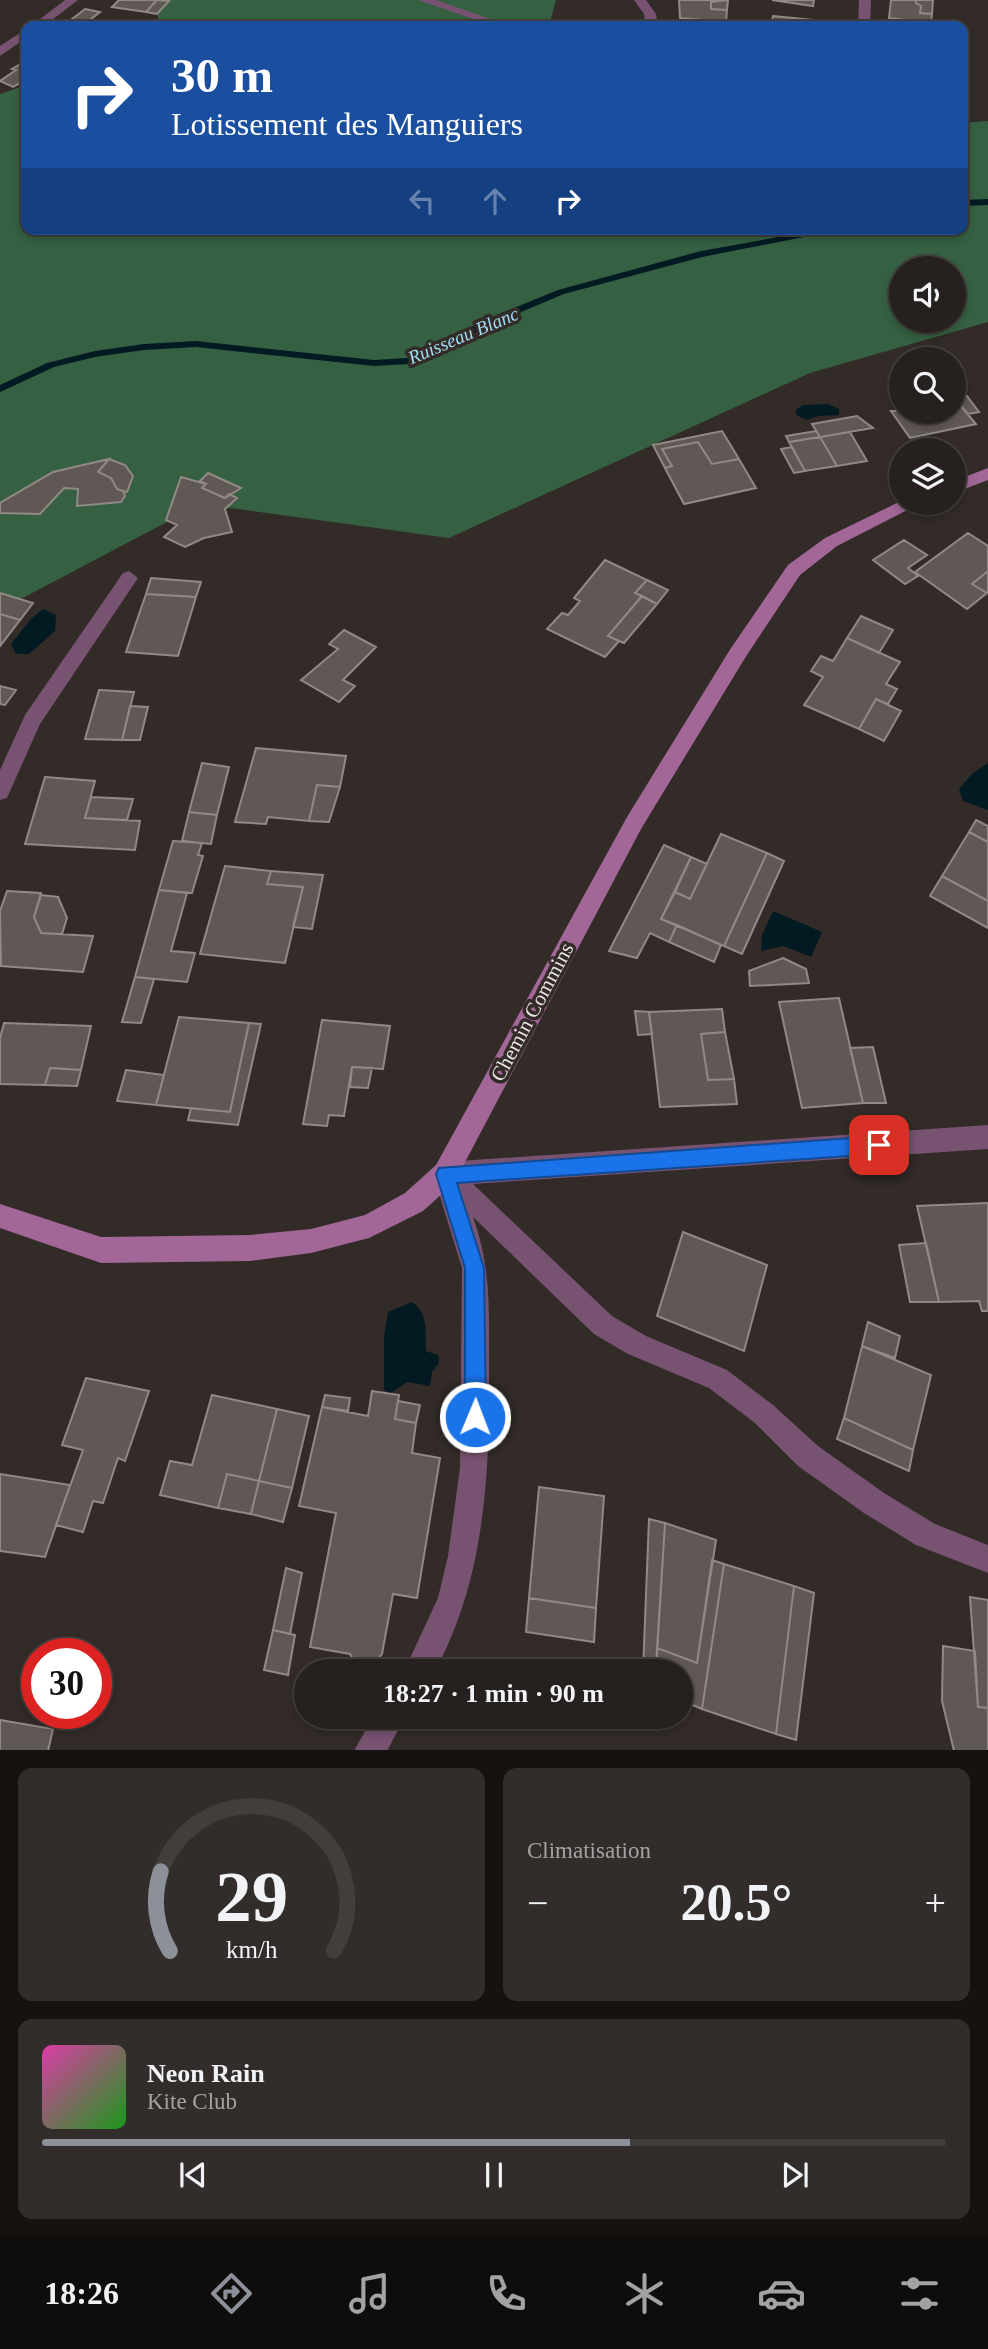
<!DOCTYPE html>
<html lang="fr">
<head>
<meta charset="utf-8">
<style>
	body { margin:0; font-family:"Times New Roman",serif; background:#322d2b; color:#f1f3f6; height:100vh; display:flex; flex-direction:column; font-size:26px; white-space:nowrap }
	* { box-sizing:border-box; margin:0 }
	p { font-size:23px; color:#a4a3a4 }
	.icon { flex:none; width:38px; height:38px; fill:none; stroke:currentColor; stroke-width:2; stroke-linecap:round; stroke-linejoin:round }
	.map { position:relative; height:1750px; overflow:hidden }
	.details { display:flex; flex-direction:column; gap:18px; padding:18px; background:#151210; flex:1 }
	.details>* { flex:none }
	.hud { position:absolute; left:21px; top:21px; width:947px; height:214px; border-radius:14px; box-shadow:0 4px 10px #0003,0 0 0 2px #423e3c; background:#1a4fa0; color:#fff; overflow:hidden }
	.fabs { position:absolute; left:889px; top:256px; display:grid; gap:14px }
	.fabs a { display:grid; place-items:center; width:77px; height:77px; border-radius:50%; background:#26201e; box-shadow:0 4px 10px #0003,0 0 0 2px #423e3c; font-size:35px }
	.speed { position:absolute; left:21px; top:1638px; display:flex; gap:14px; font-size:35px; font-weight:700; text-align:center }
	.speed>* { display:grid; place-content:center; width:91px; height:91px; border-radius:50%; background:#26201e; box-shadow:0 4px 10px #0003,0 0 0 2px #423e3c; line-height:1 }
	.speed .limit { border:10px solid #d22; background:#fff; color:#111 }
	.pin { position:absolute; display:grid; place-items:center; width:60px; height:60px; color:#fff; margin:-30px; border-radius:14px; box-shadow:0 4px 10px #0006 }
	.me { position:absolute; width:77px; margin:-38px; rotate:1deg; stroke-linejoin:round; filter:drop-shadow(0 0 5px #0008) }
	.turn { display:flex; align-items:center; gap:24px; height:147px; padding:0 35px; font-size:32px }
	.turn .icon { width:91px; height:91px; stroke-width:2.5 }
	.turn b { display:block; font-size:49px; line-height:60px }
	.lanes { display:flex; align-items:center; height:66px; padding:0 35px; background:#0003; justify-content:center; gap:35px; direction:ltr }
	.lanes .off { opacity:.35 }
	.big { font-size:52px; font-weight:700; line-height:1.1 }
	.details .widget { flex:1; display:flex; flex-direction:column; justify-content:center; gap:10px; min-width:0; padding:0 24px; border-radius:14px; background:#322d2b }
	.details .dial { align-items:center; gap:0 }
	.dial svg { height:182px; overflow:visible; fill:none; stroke:#423e3c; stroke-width:7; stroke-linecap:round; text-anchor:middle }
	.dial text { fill:#f1f3f6; stroke:none }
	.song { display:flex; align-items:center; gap:21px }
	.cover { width:84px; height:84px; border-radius:10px; background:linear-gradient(135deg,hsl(320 70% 55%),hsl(120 70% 35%)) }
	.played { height:7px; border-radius:4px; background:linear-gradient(90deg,#8c9099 65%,#423e3c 65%) }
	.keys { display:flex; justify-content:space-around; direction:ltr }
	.heat { display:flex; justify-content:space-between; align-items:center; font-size:38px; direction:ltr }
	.details .tiles { flex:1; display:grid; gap:18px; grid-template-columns:1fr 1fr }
	.widget:last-child { grid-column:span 2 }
	.trip { position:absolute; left:294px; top:1659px; width:399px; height:70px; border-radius:35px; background:#26201e; box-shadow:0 4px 10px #0003,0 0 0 2px #423e3c; font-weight:700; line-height:70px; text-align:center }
	.dock { display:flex; height:112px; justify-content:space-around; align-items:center; background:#0f0d0c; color:#a4a3a4 }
	.dock .icon { width:49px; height:49px }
	.dock .active { color:#8c9099 }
	.dock b { font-size:32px; color:#f1f3f6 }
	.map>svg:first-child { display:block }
</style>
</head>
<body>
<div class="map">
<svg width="988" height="1751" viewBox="0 0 988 1751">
	<rect width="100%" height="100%" fill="#322b28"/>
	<path fill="#356041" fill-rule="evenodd" d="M152 0H556L549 26H161Z
		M26 85V229H962L963 123 988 121V322L810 373 449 538 201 504 0 610V94ZM901 268H954V320H901Z"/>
	<path fill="#021a22" d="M828 404 839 409V415L818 416 807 420 796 415V410L803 405Z
		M43 609 56 615 55 631 29 654H16L11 644 30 620Z
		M988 763V810L963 801 959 789 973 773Z
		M773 911 822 932 811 957 784 946 761 951 762 935Z
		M412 1302C429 1314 425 1332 426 1351L438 1355 439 1363 432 1372 430 1386 407 1382 391 1393 384 1390V1337L388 1312Z"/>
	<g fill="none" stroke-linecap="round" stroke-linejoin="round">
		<path fill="#021a22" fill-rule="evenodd" d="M988 199V205L962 206V200Z
			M823 229H845L702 257 564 294 490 325 454 346 409 364 374 366 196 347 144 350 95 357 54 367 0 392V385L47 363 95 351 144 344 196 341 374 360 407 358 446 342 482 321 558 290 701 251Z"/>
	</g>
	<path fill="#605855" stroke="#918986" stroke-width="2" d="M119 0H157L146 12 112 7Z
		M157 0 169 1 157 14 146 12Z
		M679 0H723L711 2V9L727 10 726 22 680 18Z
		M728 0 727 10 711 9V2Z
		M772 0H814L813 6Z
		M891 0H916V3L921 6 920 13 932 14 931 23 889 18Z
		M916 0H933L932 14 920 13 921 6 916 3Z
		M85 9 100 12 86 23 72 19Z
		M773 16 823 21 822 26H771Z
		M26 61V80L13 87 0 81 16 70 12 69Z
		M964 392 979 412 968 414 954 398V394Z
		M954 398 976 424 910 438 891 411H954Z
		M857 416 873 428 820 437 812 424Z
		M722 431 739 459 712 464 698 442 662 449 672 466 665 468 653 445Z
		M816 431 820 437 789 442 786 436Z
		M850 432 867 461 837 466 820 437Z
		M820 437 837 466 805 471 789 442Z
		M698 442 712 464 739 459 756 488 684 504 665 468 672 466 662 449Z
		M792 447 805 471 794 473 781 449Z
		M109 459 125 465 133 476 127 492 117 489 111 478 98 472Z
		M109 459 98 472 111 478 117 489 123 491 125 496 121 502 77 506 78 489 64 488 40 514 0 513V503L53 472Z
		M208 473 241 488 225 498 202 488 206 484 200 481Z
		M181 477 206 484 202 488 225 498 229 494 237 498 225 509 232 532 204 538 185 547 164 537 177 525 166 520Z
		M968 533 988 546V571L972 584 987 593 967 609 915 572Z
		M904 540 927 555 908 568 918 576 905 584 873 560Z
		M605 560 647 580 635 593 642 596 608 636 619 641 605 657 547 629 562 613 568 615 580 601 574 598Z
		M988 571V592L987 593 972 584Z
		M151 578 201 582 196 597 146 594Z
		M647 580 668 590 657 604 635 593Z
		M0 593 33 603 20 620 0 614Z
		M146 594 196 597 178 656 126 652Z
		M642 596 657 604 624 643 608 636Z
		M0 614 20 620 0 646Z
		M861 616 893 630 879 653 847 638Z
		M344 630 376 647 343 680 355 686 339 702 301 680 338 649 329 644Z
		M847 638 900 662 886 684 897 689 888 704 876 699 859 729 804 705 823 677 811 671 821 656 833 661Z
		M0 686 16 690 5 705 0 704Z
		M99 690 134 692 122 740 85 739Z
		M876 699 901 711 884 741 859 729Z
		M130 706 148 707 140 740H122Z
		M256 748 346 756 340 787 317 785 309 821 268 817 266 824 235 822Z
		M202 763 229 767 217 815 189 812Z
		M45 777 95 781 85 818 140 821 135 850 25 844Z
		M317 785 340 787 329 822 309 821Z
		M91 797 133 799 127 820 85 818Z
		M189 812 217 815 211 844 182 841Z
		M976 820 988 826V842L969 832Z
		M969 832 988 842V901L942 876Z
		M721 834 767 853 724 946 661 919 675 892 690 899Z
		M173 841 202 843 198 855 203 856 192 893 159 890Z
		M664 845 691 857 661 919 677 925 669 942 650 933 637 958 609 951Z
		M767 853 784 861 742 954 724 946Z
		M691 857 707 864 690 899 675 892Z
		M225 866 271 871 267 884 303 887 285 963 200 954Z
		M271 871 323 875 312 929 293 927 303 887 267 884Z
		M942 876 988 901V928L930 896Z
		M159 890 187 893 171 951 195 953 187 982 135 977Z
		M7 891 41 893 34 917 41 933 93 936 83 972 1 966 0 911Z
		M41 895 58 897 67 918 62 934 41 933 34 917Z
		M677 925 721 945 714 962 669 942Z
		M783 958 806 969 809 983 750 986 749 971Z
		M135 977 154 979 141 1023 122 1022Z
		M839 998 863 1103 802 1108 779 1002Z
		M722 1009 725 1032 701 1034 708 1080 734 1079 737 1104 660 1107 649 1012Z
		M635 1011 649 1012 652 1034 638 1035Z
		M179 1017 249 1023 230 1112 156 1105Z
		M322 1020 390 1026 383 1069 352 1067 344 1116 329 1115 327 1126 303 1124Z
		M4 1023 91 1026 81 1070 50 1068 45 1085 0 1084V1038Z
		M249 1023 261 1024 238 1125 188 1120 191 1108 230 1112Z
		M725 1032 734 1079 708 1080 701 1034Z
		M873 1047 886 1103H863L850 1048Z
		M352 1067 372 1068 368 1088 350 1087Z
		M50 1068 81 1070 77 1086 45 1085Z
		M126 1070 164 1075 156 1105 117 1101Z
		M988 1203V1311H982L979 1301 939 1302 917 1206Z
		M683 1232 767 1265 744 1351 657 1316Z
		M926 1243 939 1302H910L899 1245Z
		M868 1322 900 1336 895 1358 862 1346Z
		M862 1346 931 1375 913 1450 844 1418Z
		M86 1378 149 1391 125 1461 118 1458 103 1503 93 1501 83 1532 56 1525 83 1450 62 1445Z
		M372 1391 399 1395 395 1419 416 1423 412 1453 440 1458 417 1598 393 1594 382 1654 370 1669 357 1666 350 1654 310 1647 336 1513 299 1506 322 1407 368 1416Z
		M212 1395 277 1409 259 1481 227 1474 218 1508 160 1495 170 1461 192 1465Z
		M325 1395 350 1398 348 1411 322 1407Z
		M398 1401 420 1405 416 1423 395 1419Z
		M277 1409 309 1416 292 1488 259 1481Z
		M844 1418 913 1450 909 1471 837 1439Z
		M0 1474 70 1485 45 1557 0 1551Z
		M227 1474 259 1481 251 1514 218 1508Z
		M259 1481 292 1488 283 1522 251 1514Z
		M539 1487 604 1496 596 1608 529 1598Z
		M649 1519 665 1523 656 1671H643Z
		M665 1523 716 1540 697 1663 657 1648Z
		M712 1560 724 1564 702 1709 681 1700V1671H656L657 1648 697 1663Z
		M724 1564 794 1586 776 1734 702 1709Z
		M286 1568 302 1573 290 1634 273 1630Z
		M794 1586 814 1593 796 1740 776 1734Z
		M970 1597 988 1600V1708L978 1707Z
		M529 1598 596 1608 594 1642 526 1632Z
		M273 1630 295 1635 288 1675 264 1670Z
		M943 1646 975 1651 978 1707 988 1708V1751H954L942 1701Z
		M0 1720 53 1729 48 1751H0Z"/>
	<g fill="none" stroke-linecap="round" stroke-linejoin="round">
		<path fill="#785371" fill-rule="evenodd" d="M65 0H78L44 26H31Z
			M418 0H436L511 26H494Z
			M634 0H646L656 14 658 26H646L644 14Z
			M859 0H871L870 26H858Z
			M26 29V38L0 56V46Z
			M129 571 138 578 40 724 7 798 0 800V770L25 715 123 573Z
			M988 1125V1149L473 1184 612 1316 646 1336 727 1370 773 1405 818 1446 884 1493 935 1524 988 1545V1573L916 1545 864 1513 798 1466 755 1423 709 1388 628 1354 594 1334 473 1217C491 1267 489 1308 489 1359 490 1466 487 1575 435 1671H404L438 1598 448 1556 460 1468 462 1268 433 1174 436 1165 445 1162Z
			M373 1717H405L387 1751H354Z"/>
		<path fill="#a26797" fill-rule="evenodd" d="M988 468V480L954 493V481Z
			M901 501 923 502 837 546 800 575 745 658 641 829 454 1183 423 1211 369 1238 311 1253 250 1261 101 1263 0 1228V1204L101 1237 250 1235 311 1229 365 1215 405 1193 436 1165 627 817 731 648 788 565 825 538Z"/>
	</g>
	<path fill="#1a73e8" stroke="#114b97" stroke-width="2" d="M879 1136 886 1139 888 1145 886 1151 879 1154 457 1183 484 1268 486 1417 483 1425 475 1428 468 1425 465 1417V1268L436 1174 439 1168Z"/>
	<g text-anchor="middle" stroke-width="7" stroke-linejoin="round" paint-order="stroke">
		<g font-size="19" font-style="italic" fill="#a1dff5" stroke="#322b28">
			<text transform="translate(463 335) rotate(-23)" y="7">Ruisseau Blanc</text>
		</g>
		<g font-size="21" fill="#e9e4e3" stroke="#322b28">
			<text transform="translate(532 1012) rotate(-62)" y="7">Chemin Commins</text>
		</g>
	</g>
</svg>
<div class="fabs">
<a><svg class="icon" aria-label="sound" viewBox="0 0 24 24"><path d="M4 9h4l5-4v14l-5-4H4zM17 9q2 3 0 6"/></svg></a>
<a><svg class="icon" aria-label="search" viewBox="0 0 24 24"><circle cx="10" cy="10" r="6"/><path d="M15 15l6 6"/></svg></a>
<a><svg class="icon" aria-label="layers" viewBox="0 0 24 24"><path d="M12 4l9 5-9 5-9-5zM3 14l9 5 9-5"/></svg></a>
</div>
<div class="speed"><div class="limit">30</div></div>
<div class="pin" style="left:879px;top:1145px;background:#d93025"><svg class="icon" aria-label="arrive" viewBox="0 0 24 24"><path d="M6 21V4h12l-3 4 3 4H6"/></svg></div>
<svg class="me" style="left:475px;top:1417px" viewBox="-20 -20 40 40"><circle r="17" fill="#1a73e8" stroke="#fff" stroke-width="3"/><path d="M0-11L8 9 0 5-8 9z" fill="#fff"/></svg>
<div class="trip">18:27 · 1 min · 90 m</div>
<div class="hud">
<div class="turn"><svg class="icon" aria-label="right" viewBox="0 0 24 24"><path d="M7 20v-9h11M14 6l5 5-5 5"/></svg><div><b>30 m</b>Lotissement des Manguiers</div></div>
<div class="lanes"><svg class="icon off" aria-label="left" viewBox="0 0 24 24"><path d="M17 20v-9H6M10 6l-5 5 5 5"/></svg><svg class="icon off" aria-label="ahead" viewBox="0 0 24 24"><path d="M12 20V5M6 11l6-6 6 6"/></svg><svg class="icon" aria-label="right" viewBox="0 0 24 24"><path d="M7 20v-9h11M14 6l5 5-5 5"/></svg></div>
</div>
</div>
<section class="details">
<div class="tiles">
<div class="widget dial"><svg viewBox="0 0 100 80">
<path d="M14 69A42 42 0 1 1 86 69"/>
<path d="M14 69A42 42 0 0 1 10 34" stroke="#8c9099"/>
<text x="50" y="56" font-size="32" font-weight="700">29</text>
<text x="50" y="72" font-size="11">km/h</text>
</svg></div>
<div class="widget"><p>Climatisation</p>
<div class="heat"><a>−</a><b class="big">20.5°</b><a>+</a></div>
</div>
<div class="widget">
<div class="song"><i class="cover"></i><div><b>Neon Rain</b><p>Kite Club</p></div></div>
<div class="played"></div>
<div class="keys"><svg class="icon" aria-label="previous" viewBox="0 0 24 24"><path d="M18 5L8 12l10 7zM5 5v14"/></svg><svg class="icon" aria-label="pause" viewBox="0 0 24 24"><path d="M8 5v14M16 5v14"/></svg><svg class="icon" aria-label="next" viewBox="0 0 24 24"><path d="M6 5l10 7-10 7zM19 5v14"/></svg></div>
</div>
</div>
</section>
<nav class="dock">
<b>18:26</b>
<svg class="icon active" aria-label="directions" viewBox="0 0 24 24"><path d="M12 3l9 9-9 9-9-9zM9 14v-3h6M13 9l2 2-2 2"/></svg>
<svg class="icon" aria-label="music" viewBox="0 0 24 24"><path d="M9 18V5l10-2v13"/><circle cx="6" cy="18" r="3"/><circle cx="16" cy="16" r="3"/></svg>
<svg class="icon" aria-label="phone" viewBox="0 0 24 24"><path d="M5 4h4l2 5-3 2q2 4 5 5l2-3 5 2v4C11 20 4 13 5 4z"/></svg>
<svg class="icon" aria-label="climate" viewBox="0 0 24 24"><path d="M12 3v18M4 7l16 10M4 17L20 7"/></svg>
<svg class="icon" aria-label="car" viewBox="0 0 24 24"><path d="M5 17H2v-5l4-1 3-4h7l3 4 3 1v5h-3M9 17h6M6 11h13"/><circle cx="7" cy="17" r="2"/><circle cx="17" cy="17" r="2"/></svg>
<svg class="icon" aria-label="filters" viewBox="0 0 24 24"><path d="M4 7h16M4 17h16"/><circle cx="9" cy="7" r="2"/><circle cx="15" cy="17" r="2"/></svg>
</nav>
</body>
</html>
